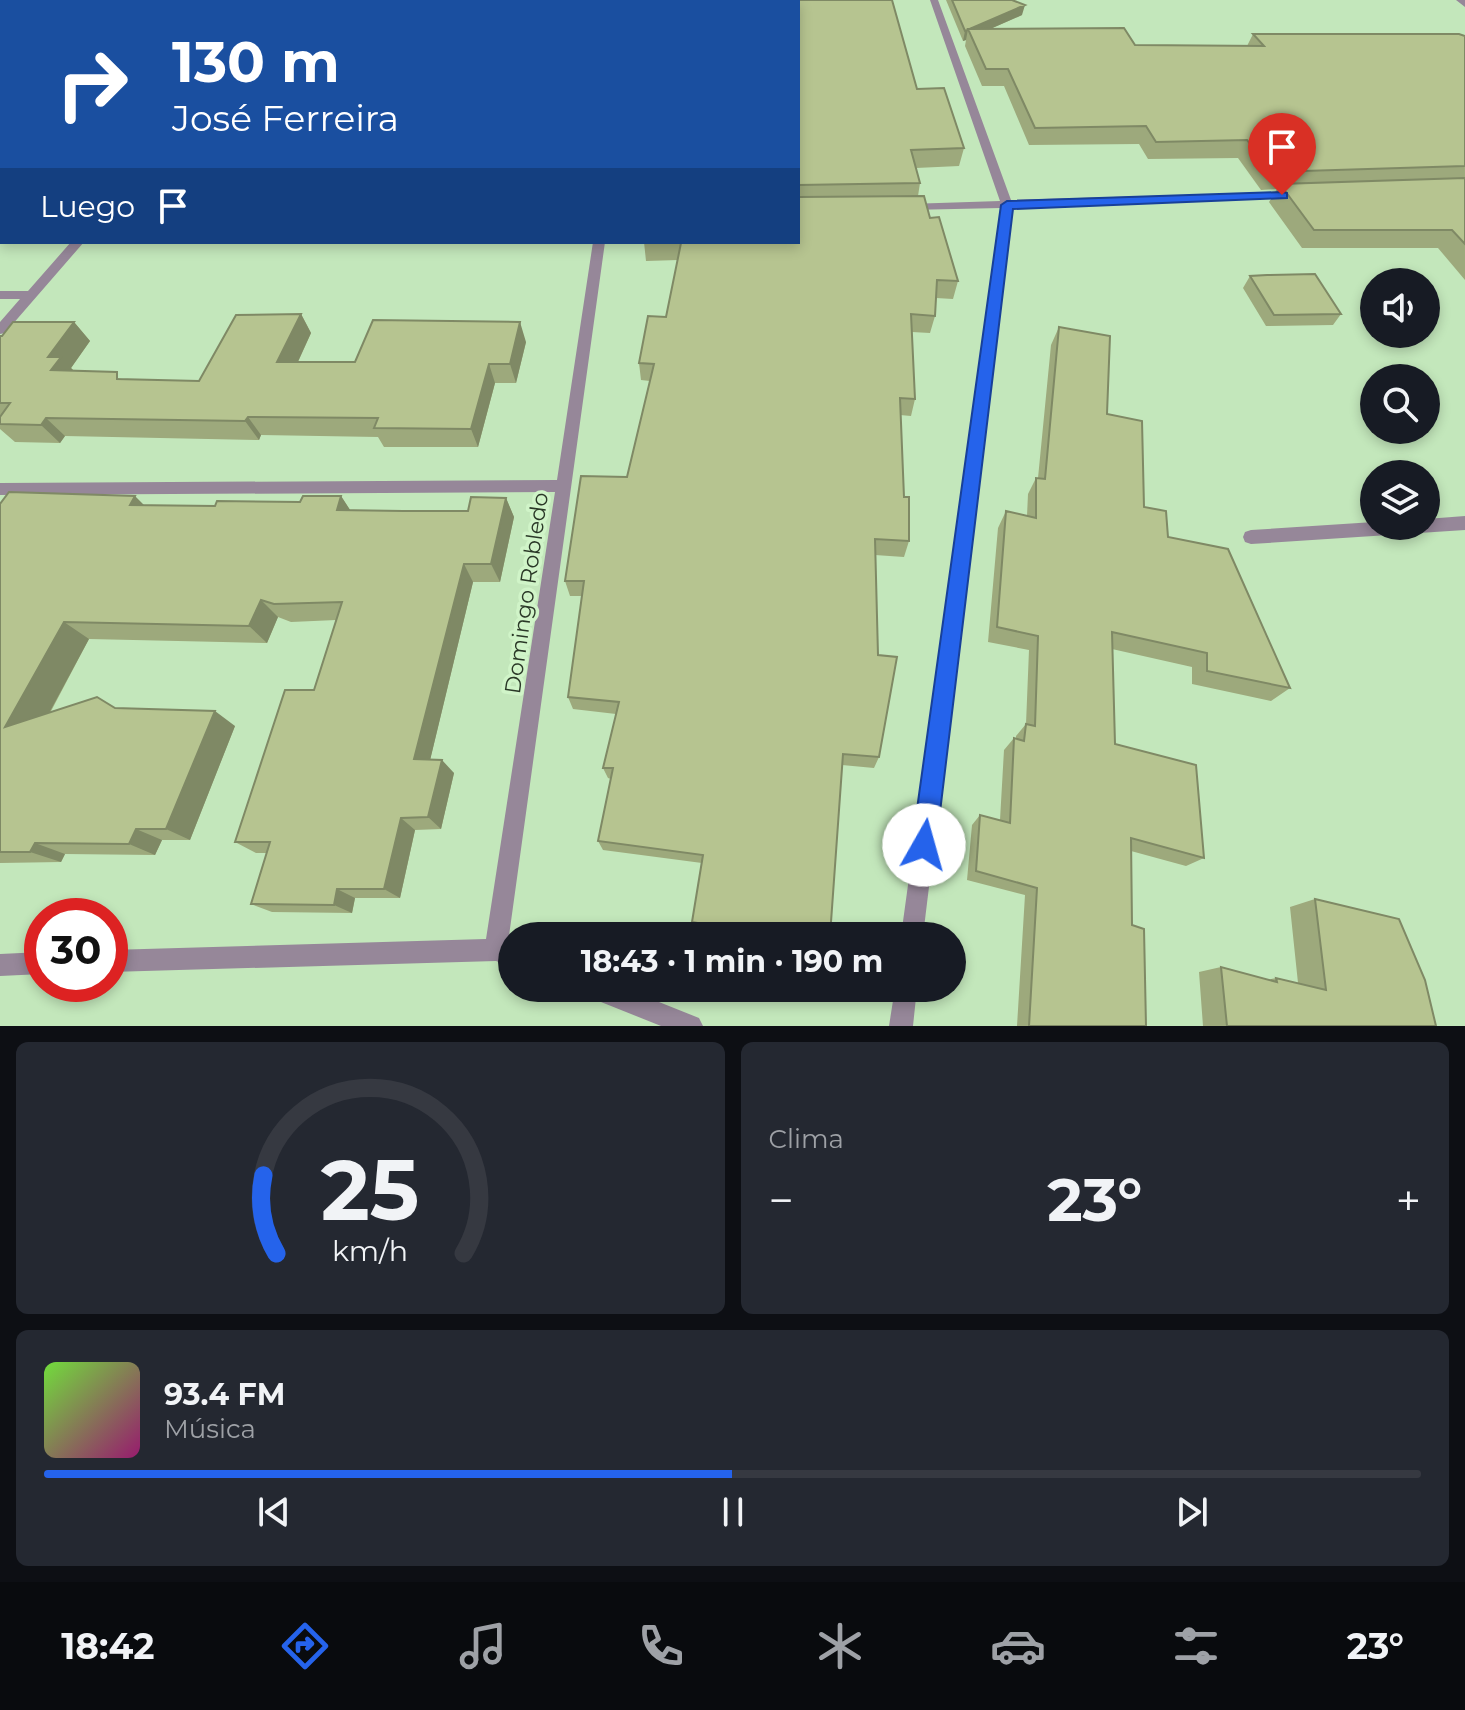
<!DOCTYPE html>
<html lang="es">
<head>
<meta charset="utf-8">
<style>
	body { margin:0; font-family:Montserrat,sans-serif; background:#242831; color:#f1f3f6; height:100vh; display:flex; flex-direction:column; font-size:30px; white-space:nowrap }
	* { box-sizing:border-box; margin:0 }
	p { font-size:26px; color:#9ea1a6 }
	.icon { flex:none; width:44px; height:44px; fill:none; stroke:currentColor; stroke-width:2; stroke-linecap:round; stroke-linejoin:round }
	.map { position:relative; height:1026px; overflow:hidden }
	.drawer { display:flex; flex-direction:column; gap:16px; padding:16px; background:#0d0f14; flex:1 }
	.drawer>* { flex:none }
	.banner { position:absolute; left:0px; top:0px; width:800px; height:244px; box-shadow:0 4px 12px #0003; background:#1a4fa0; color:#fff; overflow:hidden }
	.tools { position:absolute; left:1360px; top:268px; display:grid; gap:16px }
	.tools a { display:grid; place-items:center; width:80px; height:80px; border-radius:50%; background:#171b24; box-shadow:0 4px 12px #0003; font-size:40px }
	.speed { position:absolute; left:24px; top:898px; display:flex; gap:16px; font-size:40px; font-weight:700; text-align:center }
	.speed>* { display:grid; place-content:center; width:104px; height:104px; border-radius:50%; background:#171b24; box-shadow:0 4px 12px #0003; line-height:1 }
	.speed .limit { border:12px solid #d22; background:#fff; color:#111 }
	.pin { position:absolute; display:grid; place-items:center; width:68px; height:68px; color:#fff; margin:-82px -34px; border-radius:50% 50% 50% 0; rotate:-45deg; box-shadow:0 0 8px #0007 }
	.pin .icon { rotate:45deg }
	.me { position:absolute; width:88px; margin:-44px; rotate:7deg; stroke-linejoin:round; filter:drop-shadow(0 0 6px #0008) }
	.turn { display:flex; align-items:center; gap:28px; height:168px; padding:0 40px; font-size:36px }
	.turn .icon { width:104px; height:104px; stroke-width:2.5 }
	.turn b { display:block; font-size:56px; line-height:68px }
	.then { display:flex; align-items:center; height:76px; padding:0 40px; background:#0003; gap:16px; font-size:30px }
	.big { font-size:60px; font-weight:700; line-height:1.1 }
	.drawer .card { flex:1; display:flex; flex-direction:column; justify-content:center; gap:12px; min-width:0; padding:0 28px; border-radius:12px; background:#242831 }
	.drawer .dial { align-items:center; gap:0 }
	.dial svg { height:208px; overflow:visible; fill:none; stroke:#363941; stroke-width:7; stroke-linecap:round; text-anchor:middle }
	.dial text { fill:#f1f3f6; stroke:none }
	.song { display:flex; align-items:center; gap:24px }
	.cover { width:96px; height:96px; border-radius:12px; background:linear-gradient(135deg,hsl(100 70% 55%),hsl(320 70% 35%)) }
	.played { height:8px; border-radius:4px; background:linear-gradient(90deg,#2563eb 50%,#363941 50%) }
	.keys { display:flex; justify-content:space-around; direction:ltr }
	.heat { display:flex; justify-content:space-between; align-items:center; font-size:44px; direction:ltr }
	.drawer .tiles { flex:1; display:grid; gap:16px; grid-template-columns:1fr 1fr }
	.card:last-child { grid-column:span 2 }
	.trip { position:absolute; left:498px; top:922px; width:468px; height:80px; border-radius:40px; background:#171b24; box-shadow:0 4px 12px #0003; font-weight:700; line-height:80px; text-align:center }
	.menu { display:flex; height:128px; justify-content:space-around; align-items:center; background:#090b0e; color:#9ea1a6 }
	.menu .icon { width:56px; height:56px }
	.menu .selected { color:#2563eb }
	.menu b { font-size:36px; color:#f1f3f6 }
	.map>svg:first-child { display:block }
</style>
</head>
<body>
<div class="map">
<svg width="1465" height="1026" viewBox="0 0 1465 1026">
	<rect width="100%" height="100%" fill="#c3e7bb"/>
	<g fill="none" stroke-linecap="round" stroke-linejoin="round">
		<path fill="#968799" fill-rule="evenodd" d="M632 0H640V2H632Z
			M930 0H938L1011 200 1292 192 1298 195 1292 198 1012 207 923 936H901L1001 208 908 210 902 207 908 204 1000 201Z
			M1456 0H1465V7Z
			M71 242H84L5 333 0 334V322L20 299H0V291H28Z
			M593 242H605L508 943 512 945V967L496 961 110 972V950L486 939 555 492 0 495V483L557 480Z
			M1465 516V530L1251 544 1245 542 1243 537 1245 532 1251 530 1374 522V526H1426V519Z
			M42 952V974L0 976V954Z
			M583 988H624L699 1018 703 1026H661L586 996Z
			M895 988H917L913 1026H889Z"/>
	</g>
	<path fill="#9da97c" d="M946 0H1012L1022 15 990 29 1135 45 1247 46 1253 34 1465 36V280L1438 248H1302L1269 202 1277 189 1261 190 1238 158 1148 159 1139 144 1029 145 1004 86H982L965 46 966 40 963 41Z
		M798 2 917 89 964 148 959 166 916 168 920 183 918 196 930 218 958 281 953 299 936 298 935 316 930 333 912 332 915 399 911 416 900 415 904 497 909 541 904 557 875 555 879 757 874 768 842 765 830 936H737L693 929 692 922 702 863 603 850 598 841 611 779 608 778 603 768 616 714 573 709 568 697 582 596H570L565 581 627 477 650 381 641 380 639 363 666 317 678 260 646 261 644 242Z
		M2 8V232H0V10Z
		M1250 276 1341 314 1333 325 1266 326 1243 288Z
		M301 314 311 333 298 362H355L526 342 516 383H495L478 447H384L378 437 261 435 259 440 65 436 60 443 15 442 0 429V336L74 322 90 341 71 368 74 371 123 379 199 381Z
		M1059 327 1107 414 1144 507 1290 688 1271 701 1192 684V667L1112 649 1115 744 1204 858 1186 866 1131 851 1132 925 1146 1026H1017L1025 895 967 880 972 825 980 815 1000 820 1004 750 1014 738H1016V736L1026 724 1029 650 988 642 998 528 1006 511 1027 516 1028 494 1036 478H1038L1051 345Z
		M341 496 350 510 468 511 506 498 514 517 500 582H473L430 760 454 773 441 829 415 830 400 898H355L352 913 272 912 251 904 267 853H256L235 842 314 690 336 620 291 622 278 617 267 643 89 639 50 713 115 708 235 726 190 840H162L155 855 65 854 61 862 0 863V504L215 506 300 502Z
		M1315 899 1436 1026H1203L1199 972 1221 967 1267 980 1276 978 1298 983 1290 907Z"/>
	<path fill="#7f8965" d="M238 0H255L254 2H237Z
		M1025 5 1022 15 972 37 968 29Z
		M968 29 966 40 963 41 965 31Z
		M301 314 311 333 289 381 277 362Z
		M74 322 90 341 71 368 79 376 51 370 48 357Z
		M520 322 526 342 516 383 510 364Z
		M489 364 495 383 478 447 471 429Z
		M248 417 261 435 259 440 245 421Z
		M46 418 65 436 60 443 41 425Z
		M135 496 155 516 130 505Z
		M341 496 354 516 337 510Z
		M506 498 514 517 500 582 491 564Z
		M464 564 473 582 427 773 414 759Z
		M261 600 278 617 267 643 249 626Z
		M64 622 89 639 34 741 5 727Z
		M215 711 235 726 190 840 166 829Z
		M442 760 454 773 441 829 428 817Z
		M401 818 415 830 400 898 384 889Z
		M136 829 162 840 155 855 129 844Z
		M35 843 65 854 61 862 30 852Z
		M337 889 355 898 352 913 334 905Z"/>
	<path fill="#b6c490" stroke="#7f8965" stroke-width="2" d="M11 0H238L237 2H9Z
		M670 0H892L917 89 944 88 964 148 911 150 920 183 799 185 798 189V2H669Z
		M952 0H1012L1025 5 965 31Z
		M2 8V216H0V10Z
		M1124 28 1135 45 1264 46 1253 34H1459L1465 36V166L1271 172 1247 140 1156 142 1146 126 1035 128 1008 69H986L968 29Z
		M1465 178V244L1452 230H1314L1280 184Z
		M798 196 799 197 924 196 930 218 939 217 958 281 937 280 935 316 911 314 915 399 900 398 904 497H909V541L875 539 878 655 897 657 879 757 843 754 830 936H772L692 922 703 855 598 841 613 768H603L619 702 568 697 584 581H565L581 476 627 477 654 364 639 363 648 316 666 317 681 243H644V242H798Z
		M1315 274 1341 314 1274 315 1250 276 1267 275Z
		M301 314 277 362H355L373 320 520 322 510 364H489L471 429 374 428 378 418 248 417 245 421 46 418 41 425 0 424V417L10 403H0V336H2L13 322H74L48 357H61L51 370 117 372V379L199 381 236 315Z
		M1059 327 1110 336 1107 414 1142 421 1144 507 1166 511 1168 537 1228 549 1290 688 1207 671V653L1112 632 1115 744 1196 765 1204 858 1131 838 1132 925 1144 929 1146 1026H1029L1037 888 976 871 980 815 1010 823 1014 738 1024 741 1026 724 1035 726 1038 636 997 627 1006 511 1036 518V478L1045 479Z
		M9 492 135 496 130 505 215 506 217 501 300 502 303 496H341L337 510 403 511H468L471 497 506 498 491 564H464L414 759 442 760 428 817 401 818 384 889H337L334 905 251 904 270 842H235L285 690H314L342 602 274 604 261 600 249 626 64 622 5 727 97 697 115 708 215 711 166 829H136L129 844 35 843 30 852H0V504Z
		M1315 899 1399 919 1425 980 1436 1026H1227L1221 967 1277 982 1276 978 1326 990Z"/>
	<path fill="#2563eb" stroke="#184099" stroke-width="2" d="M1282 192 1287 193V198L1013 209 936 845 933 853 924 856 916 853 912 845 1001 205 1007 201Z"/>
	<g text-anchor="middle" stroke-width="7" stroke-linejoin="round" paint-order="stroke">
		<g font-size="22" fill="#2a3827" stroke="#d0f4c8">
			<text transform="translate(526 593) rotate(-82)" y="8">Domingo Robledo</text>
		</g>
	</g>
</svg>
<div class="tools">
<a><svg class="icon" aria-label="sound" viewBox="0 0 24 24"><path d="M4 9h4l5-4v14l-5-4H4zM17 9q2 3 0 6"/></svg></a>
<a><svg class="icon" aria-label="search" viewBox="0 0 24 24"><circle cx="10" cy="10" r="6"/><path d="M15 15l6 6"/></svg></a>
<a><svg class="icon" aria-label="layers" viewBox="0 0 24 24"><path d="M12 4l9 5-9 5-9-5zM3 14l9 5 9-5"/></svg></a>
</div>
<div class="speed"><div class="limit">30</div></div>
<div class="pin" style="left:1282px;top:195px;background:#d93025"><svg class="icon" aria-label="arrive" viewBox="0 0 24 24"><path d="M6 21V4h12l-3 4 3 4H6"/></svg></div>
<svg class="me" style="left:924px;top:845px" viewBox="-20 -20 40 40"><circle r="19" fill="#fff"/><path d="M0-13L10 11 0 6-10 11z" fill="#2563eb"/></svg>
<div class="trip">18:43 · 1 min · 190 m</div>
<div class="banner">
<div class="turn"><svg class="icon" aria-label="right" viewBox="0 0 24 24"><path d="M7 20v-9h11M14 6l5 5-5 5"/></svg><div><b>130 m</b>José Ferreira</div></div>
<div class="then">Luego<svg class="icon" aria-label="arrive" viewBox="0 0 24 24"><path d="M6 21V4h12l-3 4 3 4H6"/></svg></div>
</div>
</div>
<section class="drawer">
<div class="tiles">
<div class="card dial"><svg viewBox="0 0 100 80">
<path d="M14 69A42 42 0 1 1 86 69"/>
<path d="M14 69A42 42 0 0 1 9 39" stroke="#2563eb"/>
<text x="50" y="56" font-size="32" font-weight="700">25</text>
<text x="50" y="72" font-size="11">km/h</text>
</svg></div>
<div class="card"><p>Clima</p>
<div class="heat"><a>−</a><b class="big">23°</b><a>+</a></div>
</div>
<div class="card">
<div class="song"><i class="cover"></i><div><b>93.4 FM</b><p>Música</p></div></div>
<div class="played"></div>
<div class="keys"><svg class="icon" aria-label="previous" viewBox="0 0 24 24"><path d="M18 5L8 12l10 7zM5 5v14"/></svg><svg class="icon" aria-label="pause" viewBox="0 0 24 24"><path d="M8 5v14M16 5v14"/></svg><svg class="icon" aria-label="next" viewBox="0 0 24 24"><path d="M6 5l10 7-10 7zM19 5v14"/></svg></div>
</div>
</div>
</section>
<nav class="menu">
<b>18:42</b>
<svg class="icon selected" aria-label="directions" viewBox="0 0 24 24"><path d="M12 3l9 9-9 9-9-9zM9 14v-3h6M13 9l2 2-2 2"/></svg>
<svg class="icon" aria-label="music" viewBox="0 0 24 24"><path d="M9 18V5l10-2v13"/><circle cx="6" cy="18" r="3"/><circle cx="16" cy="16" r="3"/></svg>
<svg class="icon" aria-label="phone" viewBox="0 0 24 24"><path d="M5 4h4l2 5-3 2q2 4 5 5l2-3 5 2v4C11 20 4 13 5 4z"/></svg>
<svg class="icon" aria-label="climate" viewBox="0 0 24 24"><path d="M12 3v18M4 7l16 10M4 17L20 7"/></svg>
<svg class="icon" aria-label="car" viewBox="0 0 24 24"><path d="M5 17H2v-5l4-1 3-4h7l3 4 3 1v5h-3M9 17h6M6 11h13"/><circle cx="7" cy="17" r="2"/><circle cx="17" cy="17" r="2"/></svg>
<svg class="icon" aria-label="filters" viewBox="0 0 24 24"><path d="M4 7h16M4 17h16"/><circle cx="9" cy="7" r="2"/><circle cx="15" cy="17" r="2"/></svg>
<b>23°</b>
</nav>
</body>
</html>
